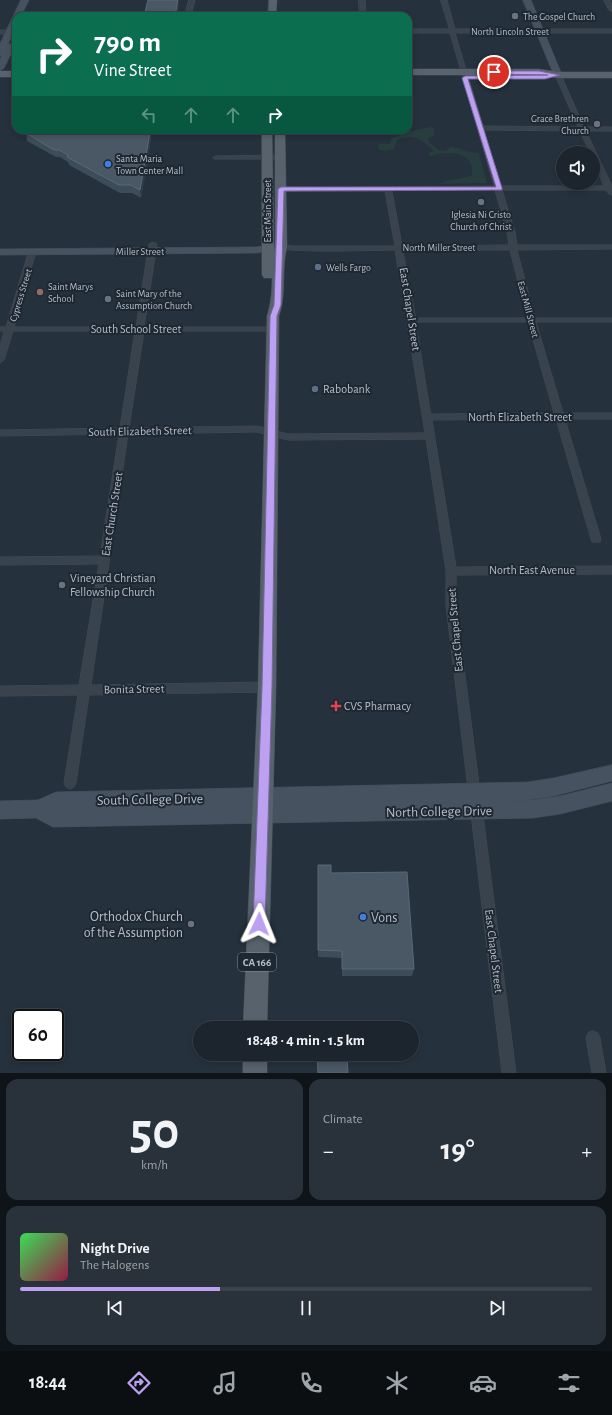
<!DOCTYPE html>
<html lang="en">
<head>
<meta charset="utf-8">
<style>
	body { margin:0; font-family:"Alegreya Sans",sans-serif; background:#29313a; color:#f1f3f6; height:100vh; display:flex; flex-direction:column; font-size:15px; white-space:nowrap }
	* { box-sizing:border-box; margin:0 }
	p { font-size:13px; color:#a0a5aa }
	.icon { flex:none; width:22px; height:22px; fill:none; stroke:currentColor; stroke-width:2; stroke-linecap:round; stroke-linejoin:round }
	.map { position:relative; height:1073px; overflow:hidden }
	.details { display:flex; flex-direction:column; gap:6px; padding:6px; background:#0f1419; flex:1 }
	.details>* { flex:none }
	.guide { position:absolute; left:12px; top:12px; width:400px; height:122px; border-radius:12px; box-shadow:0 2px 6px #0003,0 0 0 1px #3a424a; background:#0b6e4f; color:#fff; overflow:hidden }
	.buttons { position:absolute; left:556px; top:146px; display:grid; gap:8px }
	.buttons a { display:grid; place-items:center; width:44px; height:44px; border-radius:50%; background:#1c252e; box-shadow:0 2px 6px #0003,0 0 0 1px #3a424a; font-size:20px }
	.speed { position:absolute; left:12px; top:1009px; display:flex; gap:8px; font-size:20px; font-weight:700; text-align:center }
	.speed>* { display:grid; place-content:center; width:52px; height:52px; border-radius:50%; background:#1c252e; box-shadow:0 2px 6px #0003,0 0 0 1px #3a424a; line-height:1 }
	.speed .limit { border:2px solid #111; border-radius:6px; background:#fff; color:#111 }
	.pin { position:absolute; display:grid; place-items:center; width:34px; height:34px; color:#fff; margin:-17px; border:2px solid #fff; border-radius:50%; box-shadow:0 1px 4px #0007 }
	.me { position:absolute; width:44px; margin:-22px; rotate:2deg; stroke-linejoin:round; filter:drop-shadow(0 0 3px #0008) }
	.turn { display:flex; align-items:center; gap:14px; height:84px; padding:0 16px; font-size:18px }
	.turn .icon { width:52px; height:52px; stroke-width:2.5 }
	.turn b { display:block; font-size:28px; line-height:34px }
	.lanes { display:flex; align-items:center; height:38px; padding:0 16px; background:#0003; justify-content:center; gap:20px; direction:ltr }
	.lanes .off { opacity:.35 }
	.big { font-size:30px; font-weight:700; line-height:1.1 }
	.details .card { flex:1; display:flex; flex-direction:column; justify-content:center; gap:6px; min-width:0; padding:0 14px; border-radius:12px; background:#29313a }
	.details .dial { align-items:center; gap:0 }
	.dial b { font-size:52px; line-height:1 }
	.song { display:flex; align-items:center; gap:12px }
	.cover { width:48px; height:48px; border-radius:6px; background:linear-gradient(135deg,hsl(130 70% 55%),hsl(340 70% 35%)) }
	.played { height:4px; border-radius:2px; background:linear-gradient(90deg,#bca0f2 35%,#3a424a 35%) }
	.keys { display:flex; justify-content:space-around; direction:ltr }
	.heat { display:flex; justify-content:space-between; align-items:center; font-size:22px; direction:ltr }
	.details .tiles { flex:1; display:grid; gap:6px; grid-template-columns:1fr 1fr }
	.card:last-child { grid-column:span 2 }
	.trip { position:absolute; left:193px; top:1021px; width:226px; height:40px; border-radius:20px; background:#1c252e; box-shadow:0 2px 6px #0003,0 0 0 1px #3a424a; font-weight:700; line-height:40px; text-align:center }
	.tab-bar { display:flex; height:64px; justify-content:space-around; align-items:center; background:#0b0f12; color:#a0a5aa }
	.tab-bar .icon { width:28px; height:28px }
	.tab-bar .current { color:#bca0f2 }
	.tab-bar b { font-size:18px; color:#f1f3f6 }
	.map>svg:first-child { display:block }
</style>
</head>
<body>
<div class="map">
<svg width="612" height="1073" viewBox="0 0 612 1073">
	<rect width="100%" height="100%" fill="#25313d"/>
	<path fill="#273d3e" d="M430 127 434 128V136L428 139 429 142 439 150 446 151 450 147 459 148 465 151 479 153 487 183 439 184C449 178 461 180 472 175 475 150 447 151 429 156V153L434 151C420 139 416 133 397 140L394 149 384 151 378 149 379 144H390L392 138 403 134 398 130 412 131Z"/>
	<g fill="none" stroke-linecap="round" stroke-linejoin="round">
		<defs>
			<path id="street" d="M189 0H195L191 16H185Z
				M359 0H365L366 16H360Z
				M441 0H447L455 29H612V33H455L483 126 578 127 555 75 558 73 561 75 584 127H612V131H586L612 186V195L609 194 606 190H502L515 232 517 245H612V249L517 250 535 318H612V322H536L563 413H612V419H565L601 539 600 542H592L591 539 556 419 432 420 456 567 612 566V574L456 575V605L516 1073H502L446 605V571L426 439 288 440 257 432 128 434 91 685 267 682 271 684 273 687 271 690 267 692 89 695 76 783 74 787 70 789 66 787 64 783 78 695 0 696V686L79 685 99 564 0 565V557L100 556 119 434 0 436V430L120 428 135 331H13L4 360 0 363V346L4 331H0V327H6L29 250H35L36 252 14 327H136L149 244 153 242 157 244 144 327H273L277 329 273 331H144L129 428 257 426 288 434 425 433 395 250C376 250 280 254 270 246L274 244 292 246H395L385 191H281L278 189 279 188 494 186 450 33H408V29H449ZM484 130 580 131 590 153H593V160L604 186H501ZM495 190 507 232 509 245 402 246 392 191ZM403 250H510L527 318H416ZM416 322H528L554 413 431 414Z
				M604 0H610L612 5V12L609 10Z
				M0 30H16V34H0Z
				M327 130 324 132 280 134 277 132 282 130Z
				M216 156 280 155 283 157 280 159H214L213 158Z
				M593 1031 598 1033 600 1038 606 1073H592L586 1038 588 1033Z"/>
			<path id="secondary" d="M21 0H29L21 16H16V27L8 44H14L15 46 4 68 0 71V59L2 55 0 56V44Z
				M523 0H531L562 75 561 77 558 78 554 75Z
				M281 244 285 245 287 247 285 249 256 253 0 255V249L256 247Z
				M612 765V781L554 796 528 800 415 803 533 800 560 796 612 783V801L560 814 533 818 53 827 36 818 0 819V801L38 800 56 792 528 782 554 778Z"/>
			<path id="primary" d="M269 0H277L276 16H268Z
				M408 69H539L558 72H612V78H558L539 75H408Z
				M0 71H16V77H0Z
				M262 130H272L274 252 275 247V130H285L287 247C281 270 287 293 279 316L276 687 267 1028H243L258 687 267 316C271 303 272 291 272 278H264L262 275Z
				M243 1054H267V1073H243Z"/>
		</defs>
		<use href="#street" stroke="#424c56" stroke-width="1"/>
		<use href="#secondary" stroke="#424c56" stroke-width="1"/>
		<use href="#primary" stroke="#424c56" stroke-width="1"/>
		<use href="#street" fill="#39434d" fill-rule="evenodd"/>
		<use href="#secondary" fill="#475260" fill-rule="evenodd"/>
		<use href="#primary" fill="#57626d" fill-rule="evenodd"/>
	</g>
	<path fill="#3d4c59" d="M23 130H160L151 134 150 146 141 198 132 193H120L69 165 68 162 60 157H56L27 141 26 133 28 132Z
		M318 865 331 873 414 969 412 976H342V958L318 957Z"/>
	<path fill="#2e3c49" d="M178 0 179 9 177 16H175Z
		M150 130H160L151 134 150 146 141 198 140 190Z"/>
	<path fill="#4a5865" stroke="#5b6875" d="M148 0H178L175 16H144Z
		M34 130H150L149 138 140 190 131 185H119L67 157 68 155 59 150H54L26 133Z
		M318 865H331V873L407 872 414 969H342V951L318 950Z
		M317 1054H347L348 1073H318Z"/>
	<path fill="#bca0f2" stroke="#7a689d" d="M494 71H539L560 75 545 79H468L502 188V190L284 191 281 305 277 316 272 687 265 924 263 928 259 930 255 928 253 924 262 687 270 316 274 305 278 189 281 187H496L462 78 465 76 548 75 493 74 492 72Z"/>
	<g fill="#6b7280" stroke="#1e2832" stroke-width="1.5">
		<circle cx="515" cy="16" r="4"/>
		<circle cx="597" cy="124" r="4"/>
		<circle cx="481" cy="202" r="4"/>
		<circle cx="108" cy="299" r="4"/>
		<circle cx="62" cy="585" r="4"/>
		<circle cx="191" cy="924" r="4"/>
	</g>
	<g fill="#3f7fe0" stroke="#1e2832" stroke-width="1.5">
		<circle cx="108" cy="164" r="4"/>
		<circle cx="363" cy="917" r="4"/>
	</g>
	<g fill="#5c6f8a" stroke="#1e2832" stroke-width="1.5">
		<circle cx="318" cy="267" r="4"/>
		<circle cx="315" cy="389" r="4"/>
	</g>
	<circle fill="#8d6e63" stroke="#1e2832" stroke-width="1.5" cx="40" cy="292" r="4"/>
	<path fill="#e0444e" stroke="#1e2832" stroke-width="1.5" d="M334 700h4v4h4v4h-4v4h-4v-4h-4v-4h4z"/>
	<g text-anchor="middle" stroke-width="4" stroke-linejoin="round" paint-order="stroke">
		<g font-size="10" fill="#b5bec8" stroke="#1e2832" text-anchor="start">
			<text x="523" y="20">The Gospel Church</text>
			<text x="589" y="122" text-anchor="end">Grace Brethren<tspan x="589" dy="12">Church</tspan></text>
			<text x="116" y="162">Santa Maria<tspan x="116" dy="12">Town Center Mall</tspan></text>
			<text x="481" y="218" text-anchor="middle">Iglesia Ni Cristo<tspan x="481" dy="12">Church of Christ</tspan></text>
			<text x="326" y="271">Wells Fargo</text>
			<text x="48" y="290">Saint Marys<tspan x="48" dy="12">School</tspan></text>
			<text x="116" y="297">Saint Mary of the<tspan x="116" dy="12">Assumption Church</tspan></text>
		</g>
		<g font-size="10" fill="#b5bec8" stroke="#1e2832">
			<text x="510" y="35">North Lincoln Street</text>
			<text transform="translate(267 211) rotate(-90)" y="4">East Main Street</text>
			<text x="439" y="251">North Miller Street</text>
			<text x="140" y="255">Miller Street</text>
			<text transform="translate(20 295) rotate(-73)" y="4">Cypress Street</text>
			<text transform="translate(529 309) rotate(75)" y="4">East Mill Street</text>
		</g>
		<rect fill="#1e2832" stroke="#88919b" stroke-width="1" x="238" y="953" width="38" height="18" rx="3"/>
		<g font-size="11" font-weight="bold" fill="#b5bec8">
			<text x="257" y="966">CA 166</text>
		</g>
		<g font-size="12" fill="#b5bec8" stroke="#1e2832">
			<text transform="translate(410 309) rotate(81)" y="4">East Chapel Street</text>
			<text x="136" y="333">South School Street</text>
			<text x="520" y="421">North Elizabeth Street</text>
			<text transform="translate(140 431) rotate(-1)" y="4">South Elizabeth Street</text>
			<text transform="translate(112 514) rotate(-81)" y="4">East Church Street</text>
			<text x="532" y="574">North East Avenue</text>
			<text transform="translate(455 630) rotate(-95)" y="4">East Chapel Street</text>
			<text transform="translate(134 689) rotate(-1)" y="4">Bonita Street</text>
			<text transform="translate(494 951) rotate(83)" y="4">East Chapel Street</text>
		</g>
		<g font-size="12" fill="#b5bec8" stroke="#1e2832" text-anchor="start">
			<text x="323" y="393">Rabobank</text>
			<text x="70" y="582">Vineyard Christian<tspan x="70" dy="14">Fellowship Church</tspan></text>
			<text x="344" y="710">CVS Pharmacy</text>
		</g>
		<g font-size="14" fill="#b5bec8" stroke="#1e2832">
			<text transform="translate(150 799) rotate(-1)" y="5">South College Drive</text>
			<text transform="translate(439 811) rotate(-1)" y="5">North College Drive</text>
		</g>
		<g font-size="14" fill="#b5bec8" stroke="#1e2832" text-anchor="end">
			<text x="183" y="921">Orthodox Church<tspan x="183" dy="16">of the Assumption</tspan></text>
			<text x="371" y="922" text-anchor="start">Vons</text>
		</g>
	</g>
</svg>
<div class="buttons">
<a><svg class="icon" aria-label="sound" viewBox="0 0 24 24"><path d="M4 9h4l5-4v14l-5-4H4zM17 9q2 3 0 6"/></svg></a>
</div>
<div class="speed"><div class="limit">60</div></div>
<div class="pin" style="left:494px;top:72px;background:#d93025"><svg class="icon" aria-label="arrive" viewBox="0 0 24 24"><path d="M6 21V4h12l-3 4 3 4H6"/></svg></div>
<svg class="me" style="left:259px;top:924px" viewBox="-20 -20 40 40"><path d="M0-17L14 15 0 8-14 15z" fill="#bca0f2" stroke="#fff" stroke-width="4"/></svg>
<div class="trip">18:48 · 4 min · 1.5 km</div>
<div class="guide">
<div class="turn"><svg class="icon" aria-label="right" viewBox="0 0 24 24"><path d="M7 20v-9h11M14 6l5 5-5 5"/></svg><div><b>790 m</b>Vine Street</div></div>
<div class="lanes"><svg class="icon off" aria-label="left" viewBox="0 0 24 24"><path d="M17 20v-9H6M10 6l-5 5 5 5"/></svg><svg class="icon off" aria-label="ahead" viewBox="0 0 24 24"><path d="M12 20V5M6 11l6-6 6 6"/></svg><svg class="icon off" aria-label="ahead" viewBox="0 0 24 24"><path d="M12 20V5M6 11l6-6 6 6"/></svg><svg class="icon" aria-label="right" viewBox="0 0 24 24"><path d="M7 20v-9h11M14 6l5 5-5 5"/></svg></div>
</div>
</div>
<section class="details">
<div class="tiles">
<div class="card dial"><b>50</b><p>km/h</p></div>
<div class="card"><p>Climate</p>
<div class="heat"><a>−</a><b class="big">19°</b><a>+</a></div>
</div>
<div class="card">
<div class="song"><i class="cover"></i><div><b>Night Drive</b><p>The Halogens</p></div></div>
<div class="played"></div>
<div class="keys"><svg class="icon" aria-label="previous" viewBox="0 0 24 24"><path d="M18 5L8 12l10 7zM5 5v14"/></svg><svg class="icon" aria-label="pause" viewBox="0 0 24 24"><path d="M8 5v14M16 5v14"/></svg><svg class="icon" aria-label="next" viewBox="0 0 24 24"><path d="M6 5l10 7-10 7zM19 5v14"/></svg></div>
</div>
</div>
</section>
<nav class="tab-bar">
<b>18:44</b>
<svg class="icon current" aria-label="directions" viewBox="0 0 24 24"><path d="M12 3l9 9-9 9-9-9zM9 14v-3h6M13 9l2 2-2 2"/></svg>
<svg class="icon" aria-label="music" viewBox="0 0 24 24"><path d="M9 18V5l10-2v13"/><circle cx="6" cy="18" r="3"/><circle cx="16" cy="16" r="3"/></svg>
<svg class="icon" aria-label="phone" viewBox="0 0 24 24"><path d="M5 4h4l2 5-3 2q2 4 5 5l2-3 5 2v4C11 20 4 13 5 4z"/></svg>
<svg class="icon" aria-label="climate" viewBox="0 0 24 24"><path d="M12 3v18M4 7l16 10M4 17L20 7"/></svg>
<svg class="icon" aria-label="car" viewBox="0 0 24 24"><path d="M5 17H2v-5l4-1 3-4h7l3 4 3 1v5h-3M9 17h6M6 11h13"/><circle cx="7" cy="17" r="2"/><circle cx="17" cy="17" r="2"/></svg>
<svg class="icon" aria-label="filters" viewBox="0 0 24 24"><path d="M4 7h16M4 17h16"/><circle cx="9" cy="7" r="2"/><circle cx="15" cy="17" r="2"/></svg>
</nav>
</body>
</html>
